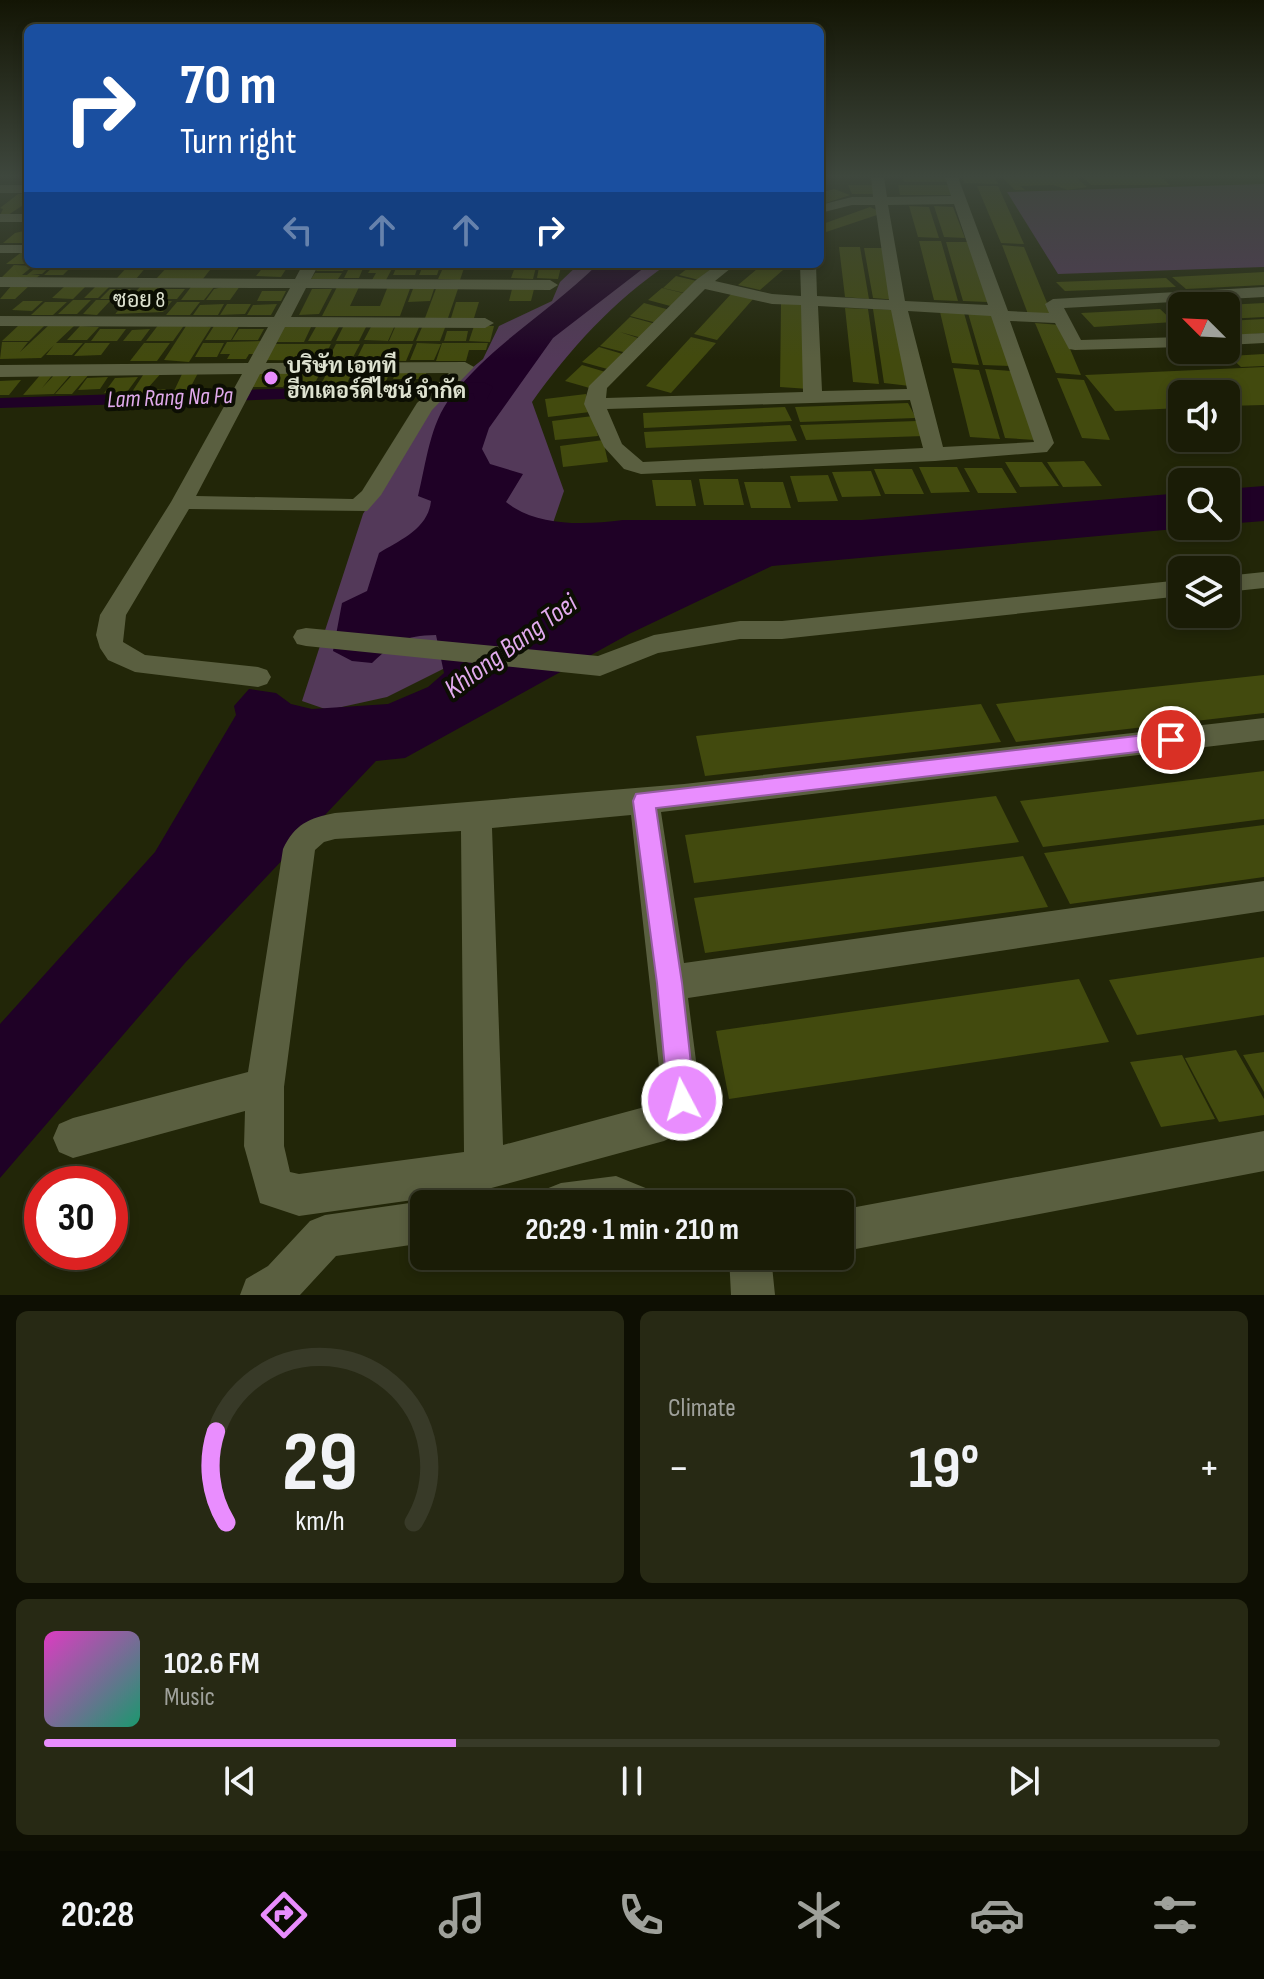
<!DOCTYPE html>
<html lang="en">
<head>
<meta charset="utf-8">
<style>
	body { margin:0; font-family:"Sofia Sans Condensed",Sarabun,sans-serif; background:#272914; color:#f1f3f6; height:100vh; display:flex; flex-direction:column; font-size:30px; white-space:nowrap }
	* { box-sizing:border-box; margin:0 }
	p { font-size:26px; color:#9fa19b }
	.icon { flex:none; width:44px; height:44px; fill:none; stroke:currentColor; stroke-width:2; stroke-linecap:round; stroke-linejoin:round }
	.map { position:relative; height:1295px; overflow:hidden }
	.details { display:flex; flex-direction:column; gap:16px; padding:16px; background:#0e0f03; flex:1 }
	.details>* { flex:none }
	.banner { position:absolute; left:24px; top:24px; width:800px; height:244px; border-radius:12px; box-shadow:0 4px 12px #0003,0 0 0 2px #383a28; background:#1a4fa0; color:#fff; overflow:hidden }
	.needle { width:52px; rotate:294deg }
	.fabs { position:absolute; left:1168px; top:292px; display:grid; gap:16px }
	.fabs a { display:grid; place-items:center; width:72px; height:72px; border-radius:12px; background:#1a1c06; box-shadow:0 4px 12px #0003,0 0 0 2px #383a28; font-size:40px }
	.speed { position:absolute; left:24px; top:1166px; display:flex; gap:16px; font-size:40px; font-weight:700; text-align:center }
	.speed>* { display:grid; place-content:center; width:104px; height:104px; border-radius:50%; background:#1a1c06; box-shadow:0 4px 12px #0003,0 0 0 2px #383a28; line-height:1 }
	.speed .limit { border:12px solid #d22; background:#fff; color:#111 }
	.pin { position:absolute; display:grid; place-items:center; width:68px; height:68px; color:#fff; margin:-34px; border:4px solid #fff; border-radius:50%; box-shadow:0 2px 8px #0007 }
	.me { position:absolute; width:88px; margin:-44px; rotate:354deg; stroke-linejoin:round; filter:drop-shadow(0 0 6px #0008) }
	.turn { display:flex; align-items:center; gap:28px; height:168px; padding:0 24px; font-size:36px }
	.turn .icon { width:104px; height:104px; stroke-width:2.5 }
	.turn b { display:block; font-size:56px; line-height:68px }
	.lanes { display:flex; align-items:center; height:76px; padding:0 24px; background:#0003; justify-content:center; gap:40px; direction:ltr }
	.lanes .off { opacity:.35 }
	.big { font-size:60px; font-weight:700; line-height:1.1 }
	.details .widget { flex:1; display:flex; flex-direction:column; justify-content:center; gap:12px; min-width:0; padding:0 28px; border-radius:12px; background:#272914 }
	.details .dial { align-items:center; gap:0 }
	.dial svg { height:208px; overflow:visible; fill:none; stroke:#383a28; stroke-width:7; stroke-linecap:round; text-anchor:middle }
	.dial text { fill:#f1f3f6; stroke:none }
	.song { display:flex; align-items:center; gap:24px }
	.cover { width:96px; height:96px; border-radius:12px; background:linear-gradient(135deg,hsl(310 70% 55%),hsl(160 70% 35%)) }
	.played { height:8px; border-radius:4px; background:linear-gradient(90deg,#e98dfe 35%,#383a28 35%) }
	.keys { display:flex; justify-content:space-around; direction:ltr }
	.heat { display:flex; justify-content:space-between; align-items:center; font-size:44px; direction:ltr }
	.details .tiles { flex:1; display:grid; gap:16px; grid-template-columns:1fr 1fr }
	.widget:last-child { grid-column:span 2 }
	.trip { position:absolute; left:410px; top:1190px; width:444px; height:80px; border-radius:12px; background:#1a1c06; box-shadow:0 4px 12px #0003,0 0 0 2px #383a28; font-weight:700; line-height:80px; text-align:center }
	.tab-bar { display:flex; height:128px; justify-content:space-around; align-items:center; background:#0a0b02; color:#9fa19b }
	.tab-bar .icon { width:56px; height:56px }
	.tab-bar .on { color:#e98dfe }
	.tab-bar b { font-size:36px; color:#f1f3f6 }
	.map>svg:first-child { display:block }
</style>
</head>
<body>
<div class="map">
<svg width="1264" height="1295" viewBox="0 0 1264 1295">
	<rect width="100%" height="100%" fill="#222608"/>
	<path fill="#533959" d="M1264 184V267L1058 274 1007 192Z
		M579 264H668C613 301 570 349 532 402L564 491 541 558 449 666 387 697 328 710 302 701 363 514 430 402 483 359 499 326 552 301 560 282Z"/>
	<path fill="#1f0126" d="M598 264H649L553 338 489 428 482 449 490 464 523 474 506 502C537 527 584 525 623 520H862L1182 493V526H1208L772 566 629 634 405 758 376 761 185 963 0 1178V1024L155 852 236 715 234 706 249 689 276 693 291 704 312 709 388 704 428 687 444 673 436 635C403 636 396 641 372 663L352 661 333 651 342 603 367 591 379 553C400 540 428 529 431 501L418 496C426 464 430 423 451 397 492 344 552 310 598 264Z
		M1264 486V521L1226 524V489Z"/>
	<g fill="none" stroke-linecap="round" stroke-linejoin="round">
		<path fill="#1f0126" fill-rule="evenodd" d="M484 382 493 387 487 399H475L473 393 0 408V398Z"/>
	</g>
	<path fill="#424a0e" d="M903 177H950L952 182H904Z
		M962 177H995L998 184 964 183Z
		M1002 177H1075L1087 187 1068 190 1053 185 1020 186 1025 190H1015Z
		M1083 177H1161L1170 185H1091Z
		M848 185H872L877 194H852Z
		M898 185H948L952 195H900Z
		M977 186H998L1024 244 1001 243Z
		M834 189 850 195 820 205V193Z
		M18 194H28V202L8 215H0L3 209 0 208Z
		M909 206 929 207 939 238 918 237Z
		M934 206 953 207 965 238 944 237Z
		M870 207 883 213 820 234V225Z
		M28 230V240L24 243H3L15 233Z
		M919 241H941L958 301 934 300Z
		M946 242H968L988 302 963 301Z
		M1002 245 1024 247 1052 315 1028 314Z
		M839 247H860L869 299 845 297Z
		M864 248H886L897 300 873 298Z
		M23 251H28V262L25 264H6Z
		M693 264H695L713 269 699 280 679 275Z
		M763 264H790L760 290 738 285Z
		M14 265 33 266 22 275H27L39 265H52L42 274H31L40 275 35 279H0Z
		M55 265H73L63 275H44Z
		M169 265H214L202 280 156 279Z
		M265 265 288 266 281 277 256 276Z
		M320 265H347L343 271H316Z
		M373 265H394L386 280H372L376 273H368Z
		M128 266H147L136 279 117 278Z
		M350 266H364L359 278H344Z
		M397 266H418L415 275H393Z
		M423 266H440L437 275H419Z
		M515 267H536L533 279 511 278Z
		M539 267H561L558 279 537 278Z
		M443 268H464L460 280 438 279Z
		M1264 272V285L1186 289 1172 277Z
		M315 273H342L338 279H311Z
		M676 276 701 282 689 294 663 288Z
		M1166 278 1176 287 1065 291 1056 282Z
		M12 285H30L15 299H0Z
		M97 285H111L98 298H84Z
		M65 286H86L73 299 52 298Z
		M227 286H240L230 300H206L214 289Z
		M388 286H411L400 316H322L337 287H359L350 306H380Z
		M414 286H435L430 301 408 302Z
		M437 286H459L448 318H425Z
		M140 287H161L150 300H128Z
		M191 287H214L204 300H181Z
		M662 288 687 294 674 307 648 300Z
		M110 289H131L122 299H100Z
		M164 289H185L177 299H155Z
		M312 289H332L319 314 299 315Z
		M512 289H534L531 301H509Z
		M262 291H286L281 301H257Z
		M732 293 754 298 717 340 694 334Z
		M73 300H91L77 314H58Z
		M96 300H111L97 315 83 314Z
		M23 301H43L32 311 12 310Z
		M150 301H172L163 312 115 314 124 304H147Z
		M45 302H67L53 315H31Z
		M177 302H200L190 315H166Z
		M456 302H479L474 318H451Z
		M644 303 670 310 657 323 630 316Z
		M781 303 806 304 809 389 780 387Z
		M1264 303V317L1226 319V305Z
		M224 304 218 315H193L200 305Z
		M227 304H251L245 314 220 315Z
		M277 304 271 315H247L253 305Z
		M845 308 868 309 879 384 853 382Z
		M873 309 896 310 910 386 884 383Z
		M1160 309 1174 322 1094 327 1081 313Z
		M940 312 964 313 979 365 952 363Z
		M968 313 992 315 1010 366 983 365Z
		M630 317 656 324 642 338 620 332 641 339 627 353 600 346Z
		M1264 319V333L1226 336V321Z
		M188 323 211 327 189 362 164 360Z
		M1035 323 1060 325 1081 375 1056 373Z
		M159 324H185L173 341H146Z
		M19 325H45L29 341H2Z
		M49 325H75L56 343H83L72 355H46L54 345 41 358 0 359 2 342H28L20 352Z
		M284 325H312L304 342H274Z
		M317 325H340L331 341H308Z
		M344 325H367L359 341H336Z
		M372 325H395L388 341 364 340Z
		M396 325H420L413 341H389Z
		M423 325H446L440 341H416Z
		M80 326 99 327 87 340H67Z
		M214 326H239L231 340H205Z
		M474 326H494L490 342 469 341Z
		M100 329H126L117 341H91Z
		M150 329 141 341H123L132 330Z
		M239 329H264L258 340H232Z
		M447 331H468L466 341H444Z
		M691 337 716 343 671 393 646 386Z
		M263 341 256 354H249L246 359H227L230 354H220L227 342Z
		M85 343H110L101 355 74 356Z
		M144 343H170L157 361H130Z
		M203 343H224L217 357H195Z
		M417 343 441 344 434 360H410Z
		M442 343H488L486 350H469L466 361H436Z
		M275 344H331L322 361 264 360Z
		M336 344H360L351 361H327Z
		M364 344H413L406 361 356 360Z
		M599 347 626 355 611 370 582 362Z
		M1264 354V366L1241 367 1229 356Z
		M582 365 609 373 593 389 565 381Z
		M1264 367V405L1226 406V394H1182V408L1115 411 1085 375Z
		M953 368 979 370 1000 439 970 437Z
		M260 369 292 370 283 387H250Z
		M297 369 322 370 312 388 286 387Z
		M358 369H391L385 384H351Z
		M397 369H428L424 379H393Z
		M985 369 1011 371 1035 440 1005 438Z
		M163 371 147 389H166L162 394 130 395 145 372Z
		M328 371H353L346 385 321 384Z
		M42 373H54L42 388 56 373H72L54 394 23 395Z
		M74 373H90L72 394H55Z
		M198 373 189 390 174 391 182 374Z
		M108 377 100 389 78 390 87 378Z
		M138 377 127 392 104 393 115 378Z
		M1057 378 1084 380 1110 440 1082 438Z
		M21 380 9 395H0V381Z
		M586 394 590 412 548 417 545 399Z
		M908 403 916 418 800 422 795 407Z
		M785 407 792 421 644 428 643 413Z
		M593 416 598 436 555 440 552 421Z
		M917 421 924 436 806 440 800 425Z
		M790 425 797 441 646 448 644 432Z
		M603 440 608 462 563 467 560 446Z
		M1084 461 1102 486 1063 487 1047 462Z
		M1005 462H1042L1059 486 1020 487Z
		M919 467H957L970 492 931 493Z
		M964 468H1002L1017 493H978Z
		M874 469H912L924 494H885Z
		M871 471 881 496 842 497 832 472Z
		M828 475 838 501 798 502 790 476Z
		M699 479H738L744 505H704Z
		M652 480H691L696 506H656Z
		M744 482H783L791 508H751Z
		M1264 675V713L1016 742 996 704Z
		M981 704 1001 742 705 776 696 736Z
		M1264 771V819L1043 847 1020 801Z
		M996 796 1019 842 694 883 685 835Z
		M1264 825V877L1070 904 1044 853Z
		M1023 856 1048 907 705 953 694 898Z
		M1264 957V1015L1137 1035 1109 980Z
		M1079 979 1109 1042 729 1099 716 1031Z
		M1236 1050 1264 1099V1115L1219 1122 1185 1058Z
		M1264 1052V1092L1243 1055Z
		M1182 1055 1215 1119 1161 1127 1130 1062Z"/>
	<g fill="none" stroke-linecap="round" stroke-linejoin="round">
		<path fill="#5a5f40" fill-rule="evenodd" d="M871 177H884L887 197 951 196 945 177H958L1008 311 1049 313 1045 304 1053 299 1264 287V297L1064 308 1081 340 1182 337V347L1075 350 1069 349 1055 323 1010 321 1054 443 1047 452 935 461 641 474 624 469 604 447 584 404 589 386 696 280 718 264H736L715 281 772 294 801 296 800 264H816L817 296 889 300 875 205H852L820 213V205L852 197H873ZM954 204 988 305 905 301 888 205ZM705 289 772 304 801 305 803 392 606 398 607 388ZM818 306 891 310 907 389 822 391ZM908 311 991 316 1034 442 943 447ZM910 400 923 448 643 462 622 444 607 409Z
			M0 185H28V193H0Z
			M0 214H28V222H0Z
			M0 245H28V253H0Z
			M303 264H319L311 279 550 280 558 285 550 290 306 288 291 317 485 318 494 323 485 328 285 327 266 363 465 362 474 367 432 410 381 495 367 511 189 509 126 615 123 642 145 655 258 667 267 670 271 677 267 684 258 687 135 672 108 660 100 648 96 635 100 615 171 502 242 374 0 377V365L248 363 268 327 0 326V316L274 317 290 288 0 287V277L295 279ZM449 373 417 403 362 491 353 499 196 496 260 374Z
			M1264 333V343L1226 345V335Z
			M1264 572V588L1226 592V576Z
			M1182 580V596L782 639H740L658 653 600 676 306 646 297 644 293 637 297 630 306 628 598 656 654 635 740 621H782Z
			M1264 718V740L661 812 684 963 1264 881V911L688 998 701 1100C693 1119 683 1133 664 1141L484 1190 299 1216 260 1203 244 1146 245 1111 73 1158 59 1152 53 1138 59 1124 73 1118 248 1072 283 849C295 824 309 818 335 813L684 784ZM631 815 662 1094 652 1105 503 1145 492 828ZM461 831 464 1152 299 1174 290 1172 284 1146V1087L315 850 324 842 335 839Z
			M1264 1131V1171L840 1252V1210Z
			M616 1176 648 1189 654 1204H540L546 1189 561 1183Z
			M424 1201 431 1204H424V1243L336 1256 300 1295H240L246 1279 268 1266 310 1221 325 1215Z
			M729 1256H771L775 1295H731Z"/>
	</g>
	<linearGradient id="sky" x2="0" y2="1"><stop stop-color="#131504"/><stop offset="0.49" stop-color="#3e473d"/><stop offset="1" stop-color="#3e473d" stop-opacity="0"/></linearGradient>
	<rect width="1264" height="359" fill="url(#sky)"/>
	<path fill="#e98dfe" stroke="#975ca5" stroke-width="2" d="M1171 732 1178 734 1181 740 1178 745 1171 748 656 808 682 983 695 1100 691 1110 682 1114 672 1110 668 1100 657 983 633 801 636 794Z"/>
	<circle fill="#e98dfe" stroke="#0c0e03" stroke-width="3" cx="271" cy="378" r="8"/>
	<g text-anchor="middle" stroke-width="8" stroke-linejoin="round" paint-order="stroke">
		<g font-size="22" fill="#dee2d0" stroke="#0c0e03">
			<text x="139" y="307">ซอย 8</text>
		</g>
		<g font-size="22" font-weight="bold" fill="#dee2d0" stroke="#0c0e03" text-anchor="start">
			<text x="287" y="373">บริษัท เอทูที<tspan x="287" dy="25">ฮีทเตอร์ดีไซน์ จำกัด</tspan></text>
		</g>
		<g font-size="24" font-style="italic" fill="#e1aaed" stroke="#0c0e03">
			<text transform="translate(170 397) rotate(-2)" y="8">Lam Rang Na Pa</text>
		</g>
		<g font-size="28" font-style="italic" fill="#e1aaed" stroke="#0c0e03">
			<text transform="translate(510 645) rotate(-36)" y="10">Khlong Bang Toei</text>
		</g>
	</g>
</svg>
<div class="fabs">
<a><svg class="needle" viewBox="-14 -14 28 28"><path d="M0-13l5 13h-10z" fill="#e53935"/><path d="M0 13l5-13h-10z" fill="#9fa19b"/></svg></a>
<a><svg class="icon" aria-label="sound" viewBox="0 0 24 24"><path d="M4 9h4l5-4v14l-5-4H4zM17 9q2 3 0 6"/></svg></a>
<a><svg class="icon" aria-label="search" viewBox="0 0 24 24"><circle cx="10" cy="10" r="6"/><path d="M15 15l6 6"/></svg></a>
<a><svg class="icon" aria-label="layers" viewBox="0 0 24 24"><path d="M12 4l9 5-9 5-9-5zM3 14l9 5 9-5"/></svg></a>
</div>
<div class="speed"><div class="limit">30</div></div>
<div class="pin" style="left:1171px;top:740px;background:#d93025"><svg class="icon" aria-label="arrive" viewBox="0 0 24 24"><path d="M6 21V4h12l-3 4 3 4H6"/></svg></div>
<svg class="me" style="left:682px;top:1100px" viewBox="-20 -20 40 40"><circle r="17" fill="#e98dfe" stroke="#fff" stroke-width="3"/><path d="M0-11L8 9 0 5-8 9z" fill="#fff"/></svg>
<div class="trip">20:29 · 1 min · 210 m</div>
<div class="banner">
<div class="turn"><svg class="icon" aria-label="right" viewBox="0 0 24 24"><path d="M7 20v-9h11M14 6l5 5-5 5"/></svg><div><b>70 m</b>Turn right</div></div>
<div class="lanes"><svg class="icon off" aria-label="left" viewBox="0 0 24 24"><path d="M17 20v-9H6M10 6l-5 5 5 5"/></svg><svg class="icon off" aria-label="ahead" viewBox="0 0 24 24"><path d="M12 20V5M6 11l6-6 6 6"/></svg><svg class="icon off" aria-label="ahead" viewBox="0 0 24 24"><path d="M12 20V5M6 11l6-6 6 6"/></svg><svg class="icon" aria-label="right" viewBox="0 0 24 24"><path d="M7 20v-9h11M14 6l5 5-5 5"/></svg></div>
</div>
</div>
<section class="details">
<div class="tiles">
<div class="widget dial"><svg viewBox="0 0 100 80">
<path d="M14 69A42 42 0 1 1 86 69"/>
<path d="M14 69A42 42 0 0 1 10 34" stroke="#e98dfe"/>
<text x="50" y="56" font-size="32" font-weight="700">29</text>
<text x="50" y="72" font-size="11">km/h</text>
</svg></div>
<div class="widget"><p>Climate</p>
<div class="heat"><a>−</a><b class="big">19°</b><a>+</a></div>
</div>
<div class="widget">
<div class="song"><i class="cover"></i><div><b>102.6 FM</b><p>Music</p></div></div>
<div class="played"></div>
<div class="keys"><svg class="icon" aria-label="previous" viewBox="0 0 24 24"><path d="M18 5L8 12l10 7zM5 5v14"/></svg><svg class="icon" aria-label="pause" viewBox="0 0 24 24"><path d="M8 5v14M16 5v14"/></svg><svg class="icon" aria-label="next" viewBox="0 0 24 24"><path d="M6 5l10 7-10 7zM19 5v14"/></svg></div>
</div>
</div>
</section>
<nav class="tab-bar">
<b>20:28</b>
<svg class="icon on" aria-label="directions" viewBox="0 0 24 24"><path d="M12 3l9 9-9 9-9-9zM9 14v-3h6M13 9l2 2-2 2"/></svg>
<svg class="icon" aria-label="music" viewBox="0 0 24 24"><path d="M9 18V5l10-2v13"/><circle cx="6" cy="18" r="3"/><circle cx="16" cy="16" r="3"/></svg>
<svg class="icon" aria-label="phone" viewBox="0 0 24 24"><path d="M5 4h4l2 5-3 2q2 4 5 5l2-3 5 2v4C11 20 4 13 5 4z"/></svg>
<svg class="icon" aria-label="climate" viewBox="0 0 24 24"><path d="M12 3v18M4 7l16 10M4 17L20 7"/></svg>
<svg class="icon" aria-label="car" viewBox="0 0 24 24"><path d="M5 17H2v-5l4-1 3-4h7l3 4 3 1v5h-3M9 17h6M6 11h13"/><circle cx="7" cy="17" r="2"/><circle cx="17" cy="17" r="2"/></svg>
<svg class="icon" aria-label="filters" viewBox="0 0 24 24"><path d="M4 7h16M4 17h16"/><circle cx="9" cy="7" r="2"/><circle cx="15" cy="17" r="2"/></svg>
</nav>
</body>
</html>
